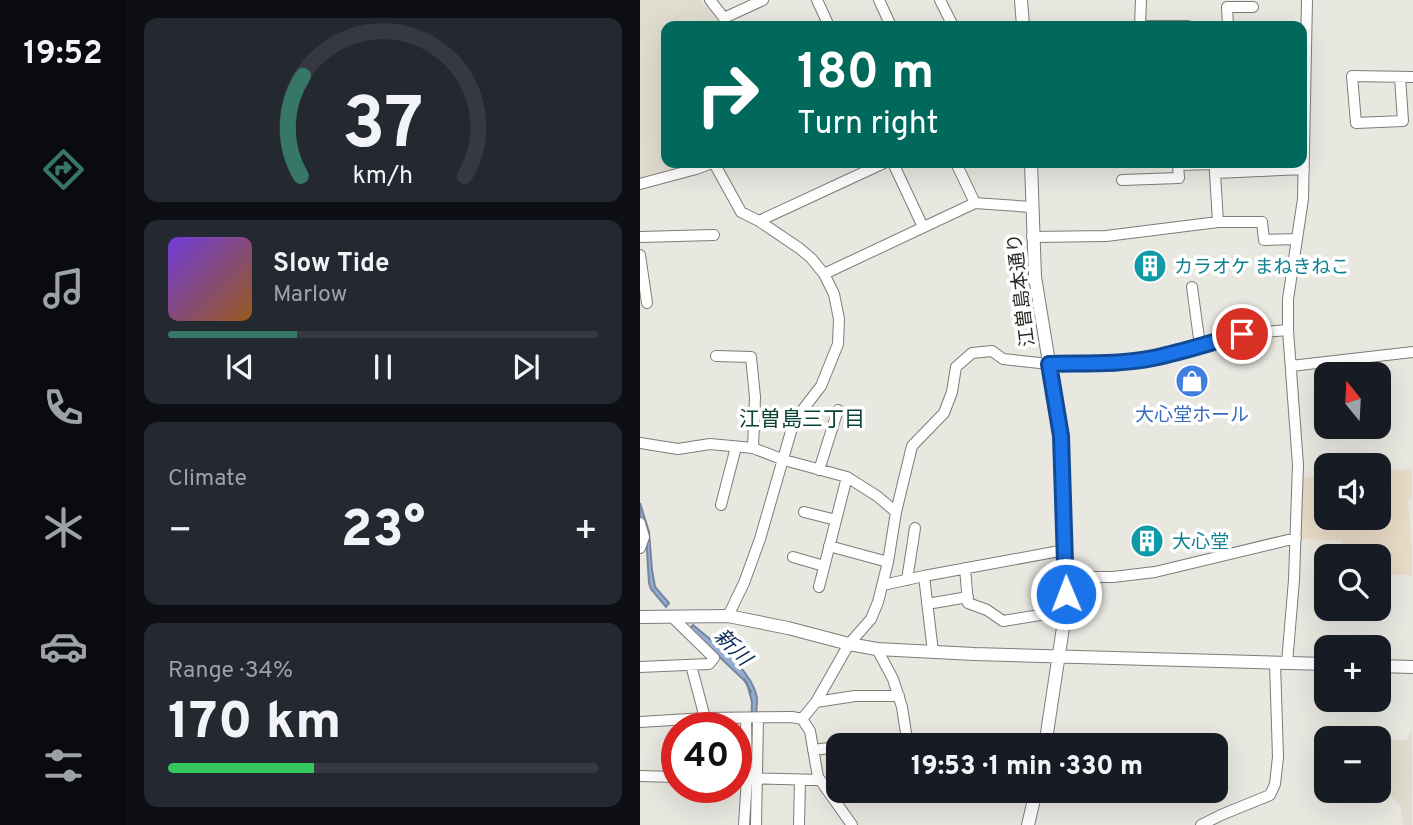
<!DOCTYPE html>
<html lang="en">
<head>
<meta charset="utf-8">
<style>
	body { margin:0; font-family:Overpass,"Noto Sans JP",sans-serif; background:#242831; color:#f1f3f6; height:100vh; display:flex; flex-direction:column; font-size:26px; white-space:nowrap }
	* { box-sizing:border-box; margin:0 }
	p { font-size:23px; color:#9ea1a6 }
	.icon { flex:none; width:38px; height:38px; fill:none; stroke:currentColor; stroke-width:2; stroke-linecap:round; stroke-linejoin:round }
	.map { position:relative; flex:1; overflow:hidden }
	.details { display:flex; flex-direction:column; gap:18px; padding:18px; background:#0d0f14; width:514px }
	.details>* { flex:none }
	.banner { position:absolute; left:21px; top:21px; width:646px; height:147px; border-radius:14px; box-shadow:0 7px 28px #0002; background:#00695c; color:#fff; overflow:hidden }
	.needle { width:46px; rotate:342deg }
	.tools { position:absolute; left:674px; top:362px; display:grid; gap:14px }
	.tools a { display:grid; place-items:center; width:77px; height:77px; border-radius:14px; background:#171b24; box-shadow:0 7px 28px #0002; font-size:35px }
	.speed { position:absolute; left:21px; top:712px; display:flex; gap:14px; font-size:35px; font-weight:700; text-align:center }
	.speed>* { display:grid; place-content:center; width:91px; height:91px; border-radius:50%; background:#171b24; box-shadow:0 7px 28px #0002; line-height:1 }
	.speed .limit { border:10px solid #d22; background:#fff; color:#111 }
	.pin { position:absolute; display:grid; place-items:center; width:60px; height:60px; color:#fff; margin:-30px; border:4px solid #fff; border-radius:50%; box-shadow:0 2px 7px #0007 }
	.me { position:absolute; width:77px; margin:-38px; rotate:359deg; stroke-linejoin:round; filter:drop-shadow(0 0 5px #0008) }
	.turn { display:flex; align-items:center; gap:24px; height:147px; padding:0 21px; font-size:32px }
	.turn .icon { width:91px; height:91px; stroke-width:2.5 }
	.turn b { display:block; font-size:49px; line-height:60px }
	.big { font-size:52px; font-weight:800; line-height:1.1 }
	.details .card { flex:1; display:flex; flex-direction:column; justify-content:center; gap:10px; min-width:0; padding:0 24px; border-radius:14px; background:#242831 }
	.details .dial { align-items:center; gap:0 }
	.dial svg { height:182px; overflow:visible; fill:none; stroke:#363941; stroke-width:7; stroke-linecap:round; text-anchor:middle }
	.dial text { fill:#f1f3f6; stroke:none }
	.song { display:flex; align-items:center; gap:21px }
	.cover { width:84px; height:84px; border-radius:10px; background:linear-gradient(135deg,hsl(260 70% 55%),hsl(30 70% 35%)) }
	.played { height:7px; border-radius:4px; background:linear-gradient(90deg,#377766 30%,#363941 30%) }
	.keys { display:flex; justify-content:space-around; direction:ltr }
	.heat { display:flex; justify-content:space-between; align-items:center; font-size:38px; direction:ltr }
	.charge { height:10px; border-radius:5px; background:linear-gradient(90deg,#34c759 34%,#363941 0) }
	.trip { position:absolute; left:186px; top:733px; width:402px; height:70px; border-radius:14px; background:#171b24; box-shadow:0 7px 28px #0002; font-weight:800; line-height:70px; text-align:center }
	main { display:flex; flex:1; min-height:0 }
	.tabs { display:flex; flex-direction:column; width:126px; justify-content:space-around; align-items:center; background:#090b0e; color:#9ea1a6 }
	.tabs .icon { width:49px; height:49px }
	.tabs .selected { color:#377766 }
	.tabs b { font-size:32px; color:#f1f3f6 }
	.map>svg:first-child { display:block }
</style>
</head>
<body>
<main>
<nav class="tabs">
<b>19:52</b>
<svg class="icon selected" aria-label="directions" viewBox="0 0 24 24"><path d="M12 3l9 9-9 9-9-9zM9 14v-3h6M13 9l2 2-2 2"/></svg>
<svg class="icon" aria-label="music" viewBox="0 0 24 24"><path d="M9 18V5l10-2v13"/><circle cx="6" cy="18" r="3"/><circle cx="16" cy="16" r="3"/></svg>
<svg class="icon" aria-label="phone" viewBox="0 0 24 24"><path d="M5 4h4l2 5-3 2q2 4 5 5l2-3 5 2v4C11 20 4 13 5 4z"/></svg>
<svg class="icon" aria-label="climate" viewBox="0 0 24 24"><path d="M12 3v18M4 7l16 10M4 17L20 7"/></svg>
<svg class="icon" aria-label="car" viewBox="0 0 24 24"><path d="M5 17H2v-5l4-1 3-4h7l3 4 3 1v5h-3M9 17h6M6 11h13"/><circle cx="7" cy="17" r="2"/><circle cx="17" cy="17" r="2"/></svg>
<svg class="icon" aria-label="filters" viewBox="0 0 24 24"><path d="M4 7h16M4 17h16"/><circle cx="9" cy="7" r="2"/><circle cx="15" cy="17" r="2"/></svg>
</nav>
<section class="details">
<div class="card dial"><svg viewBox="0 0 100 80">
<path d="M14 69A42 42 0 1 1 86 69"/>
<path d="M14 69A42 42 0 0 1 15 25" stroke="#377766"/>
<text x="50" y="56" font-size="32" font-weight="700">37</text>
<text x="50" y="72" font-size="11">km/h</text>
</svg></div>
<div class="card">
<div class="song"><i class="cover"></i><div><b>Slow Tide</b><p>Marlow</p></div></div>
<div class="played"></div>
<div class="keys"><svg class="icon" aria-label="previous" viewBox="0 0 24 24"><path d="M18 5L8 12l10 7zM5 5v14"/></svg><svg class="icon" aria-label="pause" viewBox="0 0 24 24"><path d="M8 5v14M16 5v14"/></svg><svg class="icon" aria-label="next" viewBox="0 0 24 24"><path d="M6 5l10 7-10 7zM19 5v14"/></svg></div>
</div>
<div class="card"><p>Climate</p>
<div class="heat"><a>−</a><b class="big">23°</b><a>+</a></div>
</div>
<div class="card"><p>Range · 34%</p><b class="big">170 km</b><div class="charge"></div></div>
</section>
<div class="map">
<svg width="773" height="825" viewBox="0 0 773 825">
	<rect width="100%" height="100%" fill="#e8e7e0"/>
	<path fill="#e0dccf" d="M0 0H61L81 26H26V163H61L0 180Z
		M772 731V825H763L761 806 739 786V740H766Z"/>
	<path fill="#e8dbc7" d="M768 469H772V498L768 499 772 547V575H739L738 556H703L702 540 658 539 661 478 686 476V518H738L739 471Z"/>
	<path fill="#94acd1" stroke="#74859e" stroke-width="2" d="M0 503 9 532 12 570 15 587 29 603 26 607 11 589 9 583 6 535 0 515Z
		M53 625C75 644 112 669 117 698L112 825H108L112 702 107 683 50 629Z"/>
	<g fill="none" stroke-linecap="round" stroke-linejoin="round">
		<path stroke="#74859e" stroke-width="2.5" d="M104 679 111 692"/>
		<defs>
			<path id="minor" d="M70 0 84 18 86 26
				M177 0 189 26
				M239 0 251 26
				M300 0 313 26
				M501 0 500 26H548
				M84 18 123 0
				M588 26 587 7H613
				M760 77 763 121 716 123 712 76 773 77
				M74 163 101 212 119 221 159 248 171 258 184 274 194 294 199 319 198 344 181 386 154 421 120 539 104 583 88 616
				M253 163 283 227
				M316 163 335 203
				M482 180 539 178 538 165 575 164V173
				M0 184 56 169 72 163
				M119 221 244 163
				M578 222H622L624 240 657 239
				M0 237 74 235
				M392 237 466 236 578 222 575 173 664 169
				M0 255 7 303
				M184 274 335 203 391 207
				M552 287 560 346
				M76 356 111 357 115 397 113 448
				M651 366 773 352
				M0 443 38 449 70 444 113 448 144 460 207 477 237 496 256 512
				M179 470 198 410
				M81 505 96 447
				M164 512 196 520
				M0 523 4 537 0 548
				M189 546 248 562
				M153 557 184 566
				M325 568 328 603 347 610 363 621 425 611
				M284 576 293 652
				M426 577H473L515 572 656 538
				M267 580 275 528
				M243 585 284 576 425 550
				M179 587 207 477
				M287 604 328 597
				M237 649 253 679 262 707 268 746
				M647 663 654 580 658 465 648 330V299L663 199 667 0
				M51 665 65 718
				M0 667 69 664 74 658 31 616
				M176 702 215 696H259
				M162 719 176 702 209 644 231 619 238 602 248 562 256 512 272 446 304 413 312 392 316 367 332 353 352 351 363 359 409 364 476 362 510 359 542 352 602 334 648 330
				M0 722 65 718 152 717 162 719 170 731 178 777 212 825
				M213 746 267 739
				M173 750 198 747
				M0 776 37 777
				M96 778 180 780
				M104 825 107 778 106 719
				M116 825 118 718
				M159 825 160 780
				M561 825 581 815 630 795 635 784 638 757 635 663"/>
			<path id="tertiary" d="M381 0 383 26
				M391 163 395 277 421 436 426 577 424 621 405 746
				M0 617 88 616 148 628 209 644 237 649 334 654 686 664
				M738 666 773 667
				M388 825 396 791"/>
		</defs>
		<use href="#minor" stroke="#7e7c77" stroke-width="12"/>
		<use href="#tertiary" stroke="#7e7c77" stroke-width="14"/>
		<use href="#minor" stroke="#fff" stroke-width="10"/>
		<use href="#tertiary" stroke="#fff" stroke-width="12"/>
	</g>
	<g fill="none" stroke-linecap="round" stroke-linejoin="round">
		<defs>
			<path id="route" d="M426 594 421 436 409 364C443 363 479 365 513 358 543 352 572 342 602 334"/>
		</defs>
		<use href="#route" stroke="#114b97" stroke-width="18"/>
		<use href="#route" stroke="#1a73e8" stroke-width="12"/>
	</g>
	<defs>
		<symbol id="building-disc" viewBox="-11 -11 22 22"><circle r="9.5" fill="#0f9aa8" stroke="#fff"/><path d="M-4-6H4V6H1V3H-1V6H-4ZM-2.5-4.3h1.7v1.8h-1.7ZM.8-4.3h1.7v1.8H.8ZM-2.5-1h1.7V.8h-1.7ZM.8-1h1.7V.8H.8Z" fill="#fff"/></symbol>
		<symbol id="shop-disc" viewBox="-11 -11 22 22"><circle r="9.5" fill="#3f7fe0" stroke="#fff"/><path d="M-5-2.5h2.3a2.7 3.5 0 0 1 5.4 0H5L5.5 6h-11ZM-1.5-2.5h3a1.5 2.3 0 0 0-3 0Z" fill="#fff"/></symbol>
	</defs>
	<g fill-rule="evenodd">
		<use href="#building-disc" x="491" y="247" width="38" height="38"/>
		<use href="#shop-disc" x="533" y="362" width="38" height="38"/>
		<use href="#building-disc" x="488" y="522" width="38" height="38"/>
	</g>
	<g text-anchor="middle" stroke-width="7" stroke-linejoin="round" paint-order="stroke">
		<g font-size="19" fill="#0d838f" stroke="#fff" text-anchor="start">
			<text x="534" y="273">カラオケ まねきねこ</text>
			<text x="532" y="548">大心堂</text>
		</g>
		<g font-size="19" fill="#292927" stroke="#fff">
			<text transform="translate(380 290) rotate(-97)" y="7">江曽島本通り</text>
		</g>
		<g font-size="19" fill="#366cbe" stroke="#fff">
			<text x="552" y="421">大心堂ホール</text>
		</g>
		<g font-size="21" fill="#0a4236" stroke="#fff">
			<text x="162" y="426">江曽島三丁目</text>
		</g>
		<g font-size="21" font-style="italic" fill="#0b2a57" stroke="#fff">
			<text transform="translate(93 647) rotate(45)" y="7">新川</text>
		</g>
	</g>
</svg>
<div class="tools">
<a><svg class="needle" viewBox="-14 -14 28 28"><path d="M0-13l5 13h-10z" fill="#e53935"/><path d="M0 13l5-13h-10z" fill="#9ea1a6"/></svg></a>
<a><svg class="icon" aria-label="sound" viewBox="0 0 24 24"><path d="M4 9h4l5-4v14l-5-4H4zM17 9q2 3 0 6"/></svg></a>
<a><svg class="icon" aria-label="search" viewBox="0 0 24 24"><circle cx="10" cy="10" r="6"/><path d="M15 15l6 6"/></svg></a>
<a>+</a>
<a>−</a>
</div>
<div class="speed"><div class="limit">40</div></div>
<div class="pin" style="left:602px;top:334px;background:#d93025"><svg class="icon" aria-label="arrive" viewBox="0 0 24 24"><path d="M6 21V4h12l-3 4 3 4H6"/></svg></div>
<svg class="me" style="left:426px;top:594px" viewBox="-20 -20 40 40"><circle r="17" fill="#1a73e8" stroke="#fff" stroke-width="3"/><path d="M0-11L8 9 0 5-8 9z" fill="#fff"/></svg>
<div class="trip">19:53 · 1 min · 330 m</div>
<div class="banner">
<div class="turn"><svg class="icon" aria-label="right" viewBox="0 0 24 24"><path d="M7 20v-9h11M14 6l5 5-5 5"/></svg><div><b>180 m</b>Turn right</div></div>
</div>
</div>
</main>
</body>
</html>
